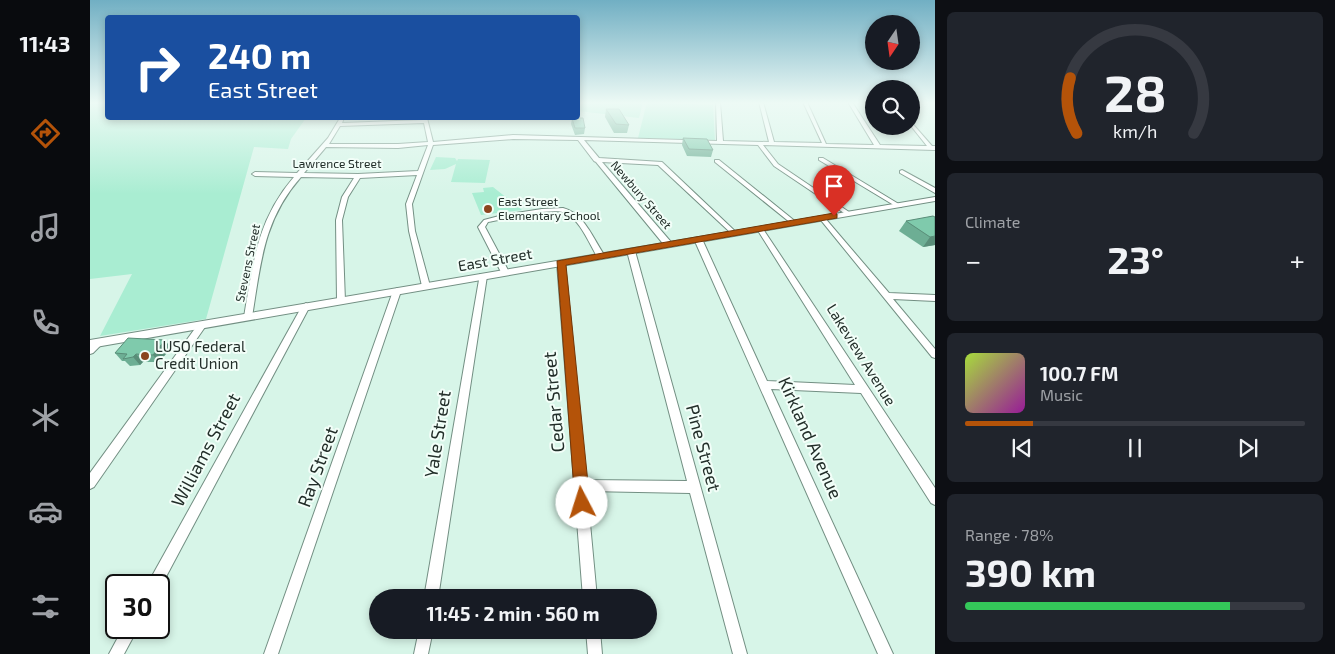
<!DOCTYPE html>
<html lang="en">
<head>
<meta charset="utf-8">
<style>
	body { margin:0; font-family:"Exo 2",sans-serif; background:#20242c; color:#f1f3f6; height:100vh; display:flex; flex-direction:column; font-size:19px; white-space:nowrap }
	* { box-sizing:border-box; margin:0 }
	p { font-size:16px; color:#9ea1a6 }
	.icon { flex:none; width:28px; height:28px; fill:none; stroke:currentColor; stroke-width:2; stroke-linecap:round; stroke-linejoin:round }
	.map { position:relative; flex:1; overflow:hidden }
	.details { display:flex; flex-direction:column; gap:12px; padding:12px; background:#0d0f14; width:400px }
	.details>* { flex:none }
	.hud { position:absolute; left:15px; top:15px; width:475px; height:105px; border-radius:5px; box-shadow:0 2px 8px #0003; background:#1a4fa0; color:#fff; overflow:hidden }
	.needle { width:32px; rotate:193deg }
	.buttons { position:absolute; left:775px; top:15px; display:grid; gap:10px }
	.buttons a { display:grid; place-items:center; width:55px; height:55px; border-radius:50%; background:#171b24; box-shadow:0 2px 8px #0003; font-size:25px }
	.speed { position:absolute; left:15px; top:574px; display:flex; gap:10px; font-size:25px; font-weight:700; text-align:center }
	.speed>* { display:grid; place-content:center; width:65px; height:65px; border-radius:50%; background:#171b24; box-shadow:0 2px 8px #0003; line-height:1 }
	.speed .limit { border:2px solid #111; border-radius:8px; background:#fff; color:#111 }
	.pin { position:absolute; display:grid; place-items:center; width:42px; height:42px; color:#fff; margin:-51px -21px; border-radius:50% 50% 50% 0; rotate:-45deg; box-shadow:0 0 5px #0007 }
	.pin .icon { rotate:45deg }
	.me { position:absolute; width:55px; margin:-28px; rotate:355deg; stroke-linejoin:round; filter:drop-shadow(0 0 4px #0008) }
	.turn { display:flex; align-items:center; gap:18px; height:105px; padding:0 20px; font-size:22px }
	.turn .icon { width:65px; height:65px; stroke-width:2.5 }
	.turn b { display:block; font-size:35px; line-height:42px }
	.big { font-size:38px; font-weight:700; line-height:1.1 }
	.details .widget { flex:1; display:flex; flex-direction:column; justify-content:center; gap:8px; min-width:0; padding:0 18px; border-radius:8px; background:#20242c }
	.details .dial { align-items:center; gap:0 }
	.dial svg { height:130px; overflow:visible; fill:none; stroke:#363941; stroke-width:7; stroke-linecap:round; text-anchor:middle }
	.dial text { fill:#f1f3f6; stroke:none }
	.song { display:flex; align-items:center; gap:15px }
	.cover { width:60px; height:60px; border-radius:8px; background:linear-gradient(135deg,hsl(80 70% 55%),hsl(300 70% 35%)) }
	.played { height:5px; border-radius:2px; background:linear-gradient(90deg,#b45309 20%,#363941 20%) }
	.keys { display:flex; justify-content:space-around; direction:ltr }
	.heat { display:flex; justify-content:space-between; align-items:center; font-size:28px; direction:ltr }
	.charge { height:8px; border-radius:4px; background:linear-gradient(90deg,#34c759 78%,#363941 0) }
	.trip { position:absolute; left:279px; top:589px; width:288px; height:50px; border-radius:25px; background:#171b24; box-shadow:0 2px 8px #0003; font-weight:700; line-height:50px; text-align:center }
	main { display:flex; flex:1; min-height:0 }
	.tabs { display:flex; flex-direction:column; width:90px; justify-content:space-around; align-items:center; background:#090b0e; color:#9ea1a6 }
	.tabs .icon { width:35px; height:35px }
	.tabs .current { color:#b45309 }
	.tabs b { font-size:22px; color:#f1f3f6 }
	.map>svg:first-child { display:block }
</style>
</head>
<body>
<main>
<nav class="tabs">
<b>11:43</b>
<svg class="icon current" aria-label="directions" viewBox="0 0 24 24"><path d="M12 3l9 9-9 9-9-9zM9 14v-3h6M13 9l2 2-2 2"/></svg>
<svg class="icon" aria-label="music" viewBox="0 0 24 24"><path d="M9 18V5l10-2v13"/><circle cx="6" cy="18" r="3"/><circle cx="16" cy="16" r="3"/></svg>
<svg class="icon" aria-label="phone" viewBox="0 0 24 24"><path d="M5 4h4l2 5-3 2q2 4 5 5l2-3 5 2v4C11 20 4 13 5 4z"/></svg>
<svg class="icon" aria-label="climate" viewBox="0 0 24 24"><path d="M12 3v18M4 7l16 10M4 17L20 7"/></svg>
<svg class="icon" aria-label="car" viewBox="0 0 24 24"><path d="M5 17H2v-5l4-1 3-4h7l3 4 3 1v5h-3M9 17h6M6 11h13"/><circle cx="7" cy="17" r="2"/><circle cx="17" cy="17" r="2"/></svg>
<svg class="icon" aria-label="filters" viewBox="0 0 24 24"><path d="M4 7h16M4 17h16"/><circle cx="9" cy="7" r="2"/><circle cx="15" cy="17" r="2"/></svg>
</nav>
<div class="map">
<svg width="845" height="654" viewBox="0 0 845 654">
	<rect width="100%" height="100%" fill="#d7f5e8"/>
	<path fill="#a9edd2" d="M0 102H17L18 118H216L201 139 198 149 164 147 116 319 10 336 42 274 0 279Z
		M492 102H553L549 118 488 111Z
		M557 102 623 105 625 140 548 138Z
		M346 157 365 158 367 161 368 159 400 160 395 183 361 182 366 164 355 169 340 170Z
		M403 187 432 210 391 215 382 193 394 192 393 188Z"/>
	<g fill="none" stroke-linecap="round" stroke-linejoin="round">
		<defs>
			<path id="minor" d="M626 102H630L633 141 679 142 669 102H673L684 142 732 143 713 102H717L736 144 784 145 758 102H762L790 145 837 146 821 126V122L842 146H845V150L673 145 688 164 759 212V214L757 215 684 166 668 145 494 140 509 158 572 162 647 233 646 234H642L568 165 512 162 581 242V246H575L506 162 504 161 488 140 423 139 343 145 322 204 325 231 340 286 336 289 332 286 319 231 316 204 327 175 270 178 258 197 252 220 255 301 251 304 247 301 246 220 252 197 264 178 211 177C173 220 171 263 162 317L158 320 154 317C163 263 167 220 204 177L165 176 162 174 165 172 207 173 238 138 250 118H254L252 123 333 120V118H337L343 142 423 135 627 141ZM334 123 338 142 308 144H239L250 126ZM338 145 328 171 268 174 214 173 236 147 308 148Z
				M729 158H733L812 206 811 207H807L729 160Z
				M625 160H629L706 222V224H702L625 162Z
				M812 170 845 188V193L810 173V171Z
				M473 208C495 214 503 239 515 256L514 258H508C500 245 490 220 476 213 463 207 413 219 398 222L395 227 419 272 418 274H412L388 227 394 220 413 215 452 209Z
				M732 216 734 217 799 293 845 295V301L803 299 845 349V358L842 357 730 219 729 218Z
				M670 227 673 229 845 488V505L841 503 771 393 681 389 803 654H788L604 239 608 237 612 239 677 381 765 385 667 229Z
				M538 249H544L545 251 657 654H643L600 493 497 491 507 598H493L467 263 468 261H474L475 263 496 480 597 481 537 251Z
				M390 274H393L397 276 348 598H334Z
				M307 288 311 291 188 654H174L303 291Z
				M216 303 220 306 69 590V585H57L212 306Z
				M112 322 115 323 116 325 115 327 4 487 0 489V473L109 323Z
				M8 340 11 341 13 343 3 353 0 354V345Z
				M33 628H48L34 654H19Z
				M329 630H343L338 654H324Z
				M496 630H510L512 654H498Z"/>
			<path id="major" d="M845 197V201L0 348V340Z"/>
		</defs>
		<use href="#minor" stroke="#738f83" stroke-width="2"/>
		<use href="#major" stroke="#738f83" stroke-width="2"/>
		<use href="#minor" fill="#fff" fill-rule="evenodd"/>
		<use href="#major" fill="#fff" fill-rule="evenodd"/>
	</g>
	<path fill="#6dae94" d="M516 109 539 125 537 133H524L515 117Z
		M482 118 495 128 494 134 485 135 481 124Z
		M593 138 623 150 621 157 597 156 592 145Z
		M845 217V245L833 247 809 231 816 221Z
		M81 348 69 362H53L50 365 40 366 35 361H32L25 353Z"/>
	<path fill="#598d78" d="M845 236V245L833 247 840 237Z
		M75 340 81 348 69 362 63 355Z
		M46 354 53 362 50 365 43 357Z"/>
	<path fill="#7fcaac" stroke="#598d78" d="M516 109H529L539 125 526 124Z
		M482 118H493L495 128H485Z
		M593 138 617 139 623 150 599 149Z
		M843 216 845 217V236L840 237 816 221Z
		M38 338 75 340 63 355 46 354 43 357 33 359 37 354 25 353Z"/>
	<linearGradient id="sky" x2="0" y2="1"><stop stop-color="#71afc3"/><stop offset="0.53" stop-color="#edfaf5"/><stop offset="1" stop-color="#edfaf5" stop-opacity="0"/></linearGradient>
	<rect width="845" height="194" fill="url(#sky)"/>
	<path fill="#b45309" stroke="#753606" d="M744 213 747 214V218L476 265 500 503 498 508 492 510 487 508 485 503 467 261Z"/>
	<g fill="#8b451e" stroke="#f2fef8" stroke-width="2">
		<circle cx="398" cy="209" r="5"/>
		<circle cx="55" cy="356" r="5"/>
	</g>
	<g text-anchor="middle" stroke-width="4" stroke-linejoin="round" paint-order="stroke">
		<g font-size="12" fill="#222e29" stroke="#f2fef8">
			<text x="247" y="168">Lawrence Street</text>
			<text transform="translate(551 195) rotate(49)" y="4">Newbury Street</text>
			<text transform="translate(158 263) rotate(-78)" y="4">Stevens Street</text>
		</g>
		<g font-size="12" fill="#222e29" stroke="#f2fef8" text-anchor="start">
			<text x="408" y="206">East Street<tspan x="408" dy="14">Elementary School</tspan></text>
		</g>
		<g font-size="15" fill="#222e29" stroke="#f2fef8">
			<text transform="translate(405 260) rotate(-10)" y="5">East Street</text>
			<text transform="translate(771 355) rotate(58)" y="5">Lakeview Avenue</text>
		</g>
		<g font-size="15" fill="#222e29" stroke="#f2fef8" text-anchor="start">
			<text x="65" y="352">LUSO Federal<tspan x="65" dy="17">Credit Union</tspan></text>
		</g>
		<g font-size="18" fill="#222e29" stroke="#f2fef8">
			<text transform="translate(464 402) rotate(-95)" y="6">Cedar Street</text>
			<text transform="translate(348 434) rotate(-81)" y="6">Yale Street</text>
			<text transform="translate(720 438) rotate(66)" y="6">Kirkland Avenue</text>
			<text transform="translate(613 448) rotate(75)" y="6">Pine Street</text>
			<text transform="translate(116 450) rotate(-62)" y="6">Williams Street</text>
			<text transform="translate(228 467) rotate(-70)" y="6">Ray Street</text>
		</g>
	</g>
</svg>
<div class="buttons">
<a><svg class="needle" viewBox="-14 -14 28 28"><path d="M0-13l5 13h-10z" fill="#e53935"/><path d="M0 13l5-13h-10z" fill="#9ea1a6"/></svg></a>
<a><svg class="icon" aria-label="search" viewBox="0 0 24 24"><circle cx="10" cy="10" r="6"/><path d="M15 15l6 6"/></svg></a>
</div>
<div class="speed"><div class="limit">30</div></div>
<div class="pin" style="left:744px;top:216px;background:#d93025"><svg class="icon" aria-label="arrive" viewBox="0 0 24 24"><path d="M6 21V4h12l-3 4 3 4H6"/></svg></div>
<svg class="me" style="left:492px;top:503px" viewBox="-20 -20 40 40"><circle r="19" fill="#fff"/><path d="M0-13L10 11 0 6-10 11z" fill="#b45309"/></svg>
<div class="trip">11:45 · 2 min · 560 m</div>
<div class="hud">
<div class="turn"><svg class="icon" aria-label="right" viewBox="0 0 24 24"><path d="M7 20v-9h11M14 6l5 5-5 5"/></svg><div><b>240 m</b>East Street</div></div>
</div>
</div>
<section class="details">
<div class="widget dial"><svg viewBox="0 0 100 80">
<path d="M14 69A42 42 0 1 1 86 69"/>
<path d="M14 69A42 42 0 0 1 10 35" stroke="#b45309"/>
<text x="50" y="56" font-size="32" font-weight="700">28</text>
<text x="50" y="72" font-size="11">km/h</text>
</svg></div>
<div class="widget"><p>Climate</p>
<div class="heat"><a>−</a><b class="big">23°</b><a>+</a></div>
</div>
<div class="widget">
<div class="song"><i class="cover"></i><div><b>100.7 FM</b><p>Music</p></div></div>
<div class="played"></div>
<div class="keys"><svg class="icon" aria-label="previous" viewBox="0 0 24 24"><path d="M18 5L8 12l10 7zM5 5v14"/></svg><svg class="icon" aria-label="pause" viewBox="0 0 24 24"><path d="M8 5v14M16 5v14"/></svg><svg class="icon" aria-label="next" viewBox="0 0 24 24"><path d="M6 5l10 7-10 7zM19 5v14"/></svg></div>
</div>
<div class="widget"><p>Range · 78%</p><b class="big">390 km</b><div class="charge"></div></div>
</section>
</main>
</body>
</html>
